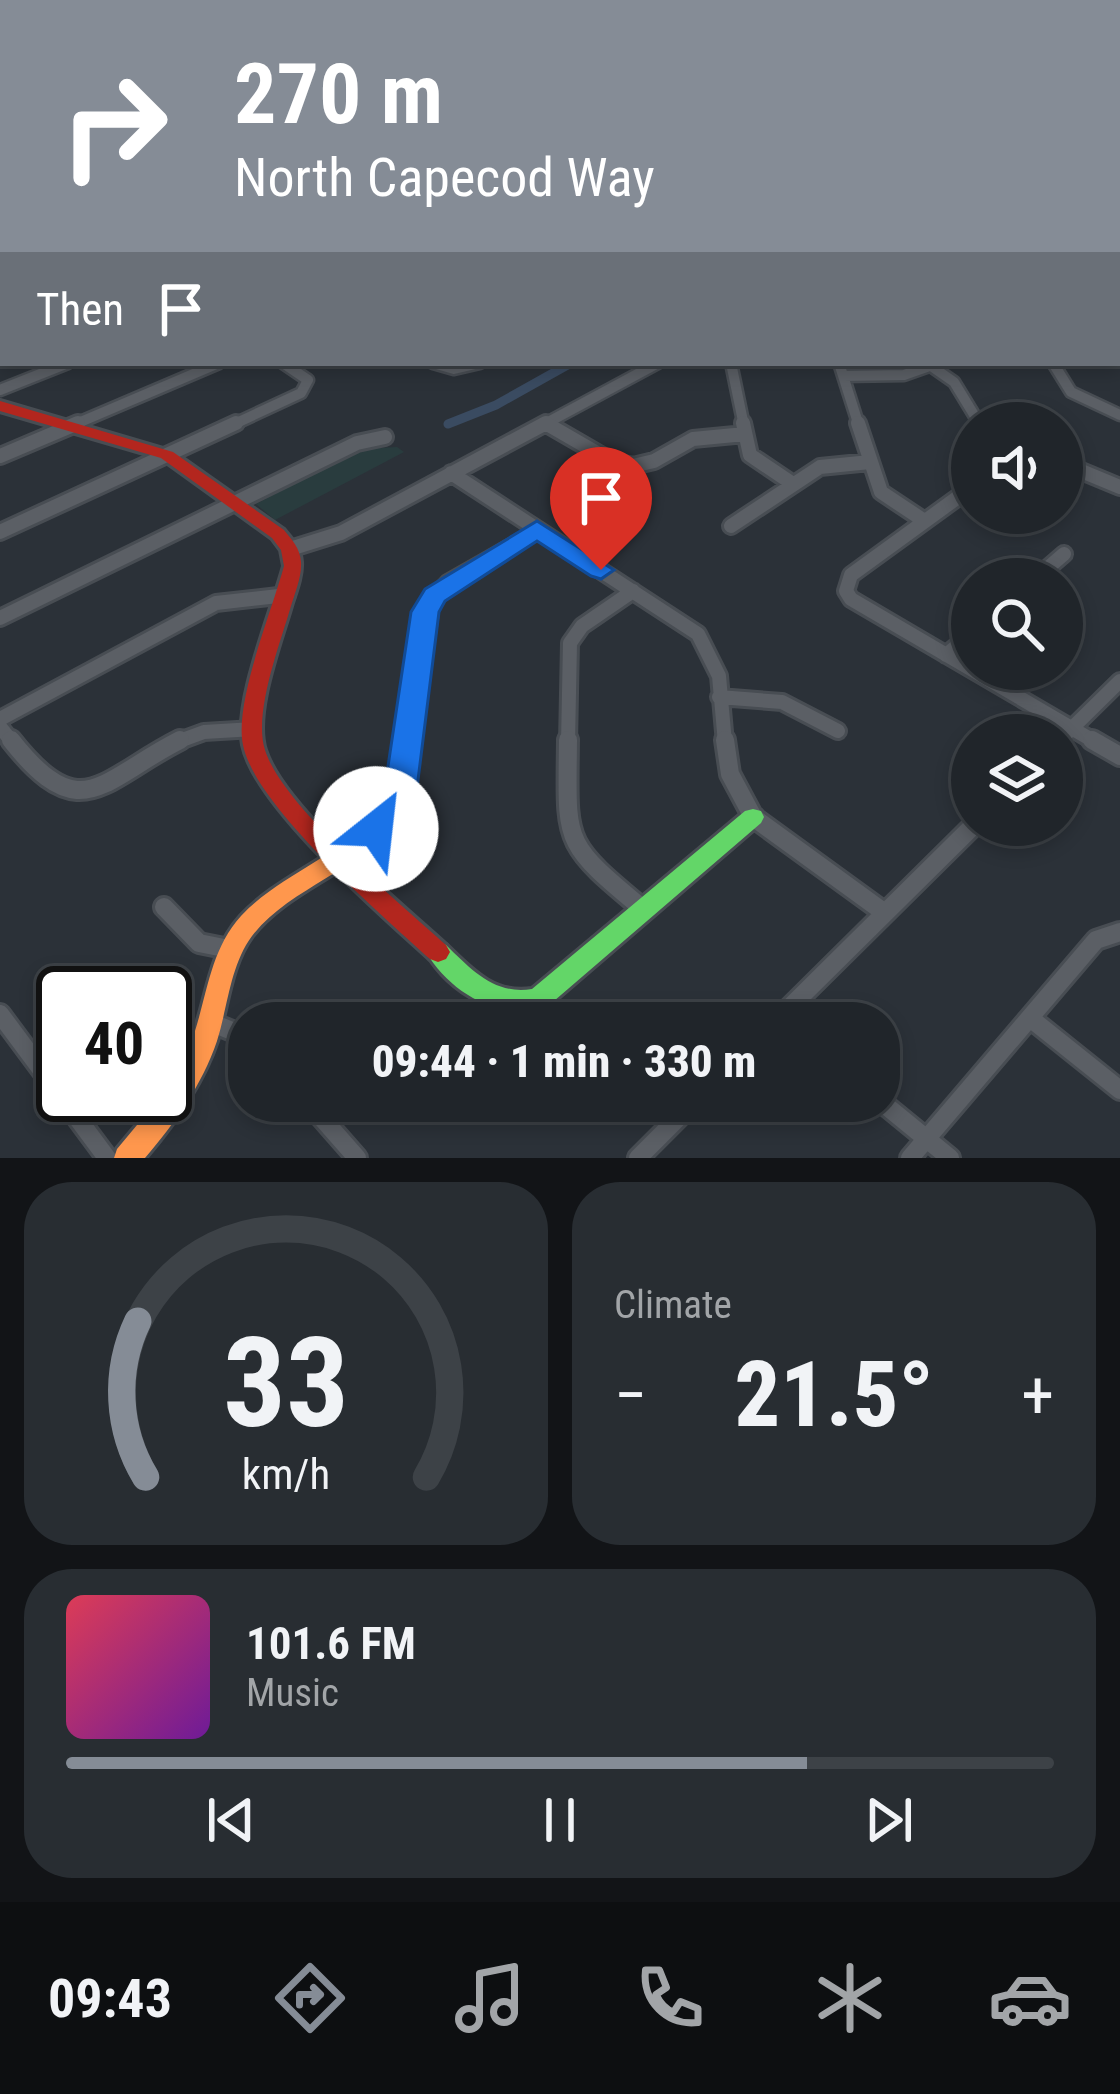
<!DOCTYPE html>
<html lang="en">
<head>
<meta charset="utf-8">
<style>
	body { margin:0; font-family:"Roboto Condensed",sans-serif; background:#282d32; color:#f1f3f6; height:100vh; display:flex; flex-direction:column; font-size:45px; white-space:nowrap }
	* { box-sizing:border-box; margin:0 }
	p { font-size:39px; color:#a2a5a8 }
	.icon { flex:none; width:66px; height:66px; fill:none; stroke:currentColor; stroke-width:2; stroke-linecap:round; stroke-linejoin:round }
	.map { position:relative; height:1158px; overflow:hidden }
	.side { display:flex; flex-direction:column; gap:24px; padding:24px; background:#121417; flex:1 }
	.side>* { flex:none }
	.banner { position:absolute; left:0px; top:0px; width:1122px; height:366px; box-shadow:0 6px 18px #0003,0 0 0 3px #3d4247; background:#858c96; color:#fff; overflow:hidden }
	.tools { position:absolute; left:951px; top:402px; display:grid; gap:24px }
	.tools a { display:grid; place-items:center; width:132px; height:132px; border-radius:50%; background:#20252a; box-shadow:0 6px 18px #0003,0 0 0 3px #3d4247; font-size:60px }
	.speed { position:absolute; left:36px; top:966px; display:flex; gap:24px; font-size:60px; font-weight:700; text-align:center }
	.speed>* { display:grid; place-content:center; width:156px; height:156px; border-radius:50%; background:#20252a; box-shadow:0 6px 18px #0003,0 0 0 3px #3d4247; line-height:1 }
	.speed .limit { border:6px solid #111; border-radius:18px; background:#fff; color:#111 }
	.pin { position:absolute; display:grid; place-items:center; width:102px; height:102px; color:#fff; margin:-123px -51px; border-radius:50% 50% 50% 0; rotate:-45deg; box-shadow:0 0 12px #0007 }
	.pin .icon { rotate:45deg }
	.me { position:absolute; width:132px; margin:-66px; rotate:29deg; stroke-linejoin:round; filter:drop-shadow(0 0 9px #0008) }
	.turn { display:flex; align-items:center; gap:42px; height:252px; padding:0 36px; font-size:54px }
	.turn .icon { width:156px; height:156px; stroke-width:2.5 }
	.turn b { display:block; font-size:84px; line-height:102px }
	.then { display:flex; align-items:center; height:114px; padding:0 36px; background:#0003; gap:24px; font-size:45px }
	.big { font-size:90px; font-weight:800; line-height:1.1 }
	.side .widget { flex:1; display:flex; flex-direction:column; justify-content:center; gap:18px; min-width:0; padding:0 42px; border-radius:48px; background:#282d32 }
	.side .dial { align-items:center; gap:0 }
	.dial svg { height:312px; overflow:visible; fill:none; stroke:#3d4247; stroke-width:7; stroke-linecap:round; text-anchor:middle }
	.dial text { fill:#f1f3f6; stroke:none }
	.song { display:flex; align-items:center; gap:36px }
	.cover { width:144px; height:144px; border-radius:18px; background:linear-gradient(135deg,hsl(350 70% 55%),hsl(280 70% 35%)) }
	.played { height:12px; border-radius:6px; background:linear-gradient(90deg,#858c96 75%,#3d4247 75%) }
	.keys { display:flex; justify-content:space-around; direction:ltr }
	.heat { display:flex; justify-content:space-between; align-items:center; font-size:66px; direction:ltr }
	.side .tiles { flex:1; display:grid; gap:24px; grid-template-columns:1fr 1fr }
	.widget:last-child { grid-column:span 2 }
	.trip { position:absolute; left:228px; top:1002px; width:672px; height:120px; border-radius:48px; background:#20252a; box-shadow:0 6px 18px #0003,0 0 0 3px #3d4247; font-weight:800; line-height:120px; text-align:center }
	.dock { display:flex; height:192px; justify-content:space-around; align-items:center; background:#0d0f11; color:#a2a5a8 }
	.dock .icon { width:84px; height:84px }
	.dock .on { color:#858c96 }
	.dock b { font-size:54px; color:#f1f3f6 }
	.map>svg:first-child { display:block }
</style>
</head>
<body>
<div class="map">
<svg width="1120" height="1158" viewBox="0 0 1120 1158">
	<rect width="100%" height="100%" fill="#2b3138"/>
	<path fill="#293c3e" d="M397 447 404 452 275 520 256 504 359 449Z"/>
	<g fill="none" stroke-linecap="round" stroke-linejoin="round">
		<path stroke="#3a4b61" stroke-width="8" d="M1052 0 1058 3"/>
		<path stroke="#3a4b61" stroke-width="9" d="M448 424 496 405 571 363"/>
		<defs>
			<path id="street-far3" d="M18 0 22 3
				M152 0 156 3
				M422 0 431 3
				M637 0 646 3
				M957 0 968 3
				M173 3 198 0
				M349 3 360 0
				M540 3 549 0
				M871 3 879 0
				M989 3 996 0
				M1086 3 1095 0"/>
			<path id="street-far2" d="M433 363 454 369 480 363
				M731 363 744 426
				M839 363 859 426
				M1053 363 1071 392 1120 415
				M931 366 954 382 979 423
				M844 376 904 375 938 363
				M0 390 68 363
				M71 426 219 363
				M230 426 301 393 308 380 283 363
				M541 426 658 363"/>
			<path id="street-far1" d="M743 423 750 455 793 484
				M858 423 881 492 923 520
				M547 424 611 461 633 466 654 461 693 439 745 434
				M0 456 78 423
				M1062 463 1120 487
				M451 473 698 634 719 676 725 743
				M972 487 851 575 846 591 851 599 1097 743
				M731 526 820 467 870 462
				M0 532 236 423
				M290 549 341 533 546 423
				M1035 579 1064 554
				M0 618 357 443 385 437
				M946 655 972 633
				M719 697 782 702 838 731
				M0 719 216 603 287 595
				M0 727 13 743
				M1062 738 1120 681
				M174 743 204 732 254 729
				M568 743 570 643 582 626 633 591"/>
			<path id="street" d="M11 740C81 829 101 780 180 740
				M568 740C567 844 561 841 643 909
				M725 740 730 774 753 817 885 913
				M1092 740 1120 756
				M164 907 199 943 229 949
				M0 1014 107 1158
				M1030 1018 1120 1090
				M210 1022 249 1038
				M774 1023 974 825
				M879 1100 950 1158
				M307 1101 357 1158
				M638 1158 695 1101
				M910 1158 1096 940 1120 932"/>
			<path id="fast" d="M537 524 546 529 543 533 456 585 438 605 417 760 414 765 407 768 400 765 397 760 420 603 444 577Z
				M753 809 761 811 764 817 761 823 547 1007C500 1022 450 993 426 952L430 945 438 942 446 945C472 970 494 995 532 989L745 811Z"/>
			<path id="slow" d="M407 752 414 755 417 760C412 782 406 801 394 820 360 872 290 887 252 936 230 966 228 1006 217 1041 202 1085 175 1123 145 1158H114L117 1149 162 1095H165C170 1078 183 1063 190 1045 207 1002 208 952 241 916 279 875 338 858 374 814 388 796 390 775 400 755Z"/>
			<path id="jam" d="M1119 123H1120V129H1119Z
				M3 285V293L0 294V286Z
				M0 401 173 452 284 530C292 540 300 548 301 562 302 576 295 593 291 606 280 644 253 713 265 750 283 807 400 903 446 945L450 952 446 959 438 962 430 959C382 915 255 806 243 745 234 702 272 611 284 566L281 550 272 538 161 458 0 411Z"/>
		</defs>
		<use href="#street-far3" stroke="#484d53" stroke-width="10"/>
		<use href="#street-far2" stroke="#484d53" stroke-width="15"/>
		<use href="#street-far1" stroke="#484d53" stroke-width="20"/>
		<use href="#street" stroke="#484d53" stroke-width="24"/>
		<use href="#fast" stroke="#484d53" stroke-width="6"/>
		<use href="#slow" stroke="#484d53" stroke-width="6"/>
		<use href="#jam" stroke="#484d53" stroke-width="6"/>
		<use href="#street-far3" stroke="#5b5f65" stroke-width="8"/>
		<use href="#street-far2" stroke="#5b5f65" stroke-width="10"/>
		<use href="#street-far1" stroke="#5b5f65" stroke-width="14"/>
		<use href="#street" stroke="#5b5f65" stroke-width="18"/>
		<use href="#fast" fill="#63d668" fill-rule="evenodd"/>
		<use href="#slow" fill="#ff974d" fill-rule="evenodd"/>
		<use href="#jam" fill="#b3261e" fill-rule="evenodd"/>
	</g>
	<path fill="#1a73e8" stroke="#114b97" stroke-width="3" d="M537 521 614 570 601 579 591 576 537 541 445 601 439 612 416 796 388 838 376 842 364 838 359 829 384 793 411 612 425 589Z"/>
</svg>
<div class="tools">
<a><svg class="icon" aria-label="sound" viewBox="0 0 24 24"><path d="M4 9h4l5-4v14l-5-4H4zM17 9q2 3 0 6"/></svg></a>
<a><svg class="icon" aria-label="search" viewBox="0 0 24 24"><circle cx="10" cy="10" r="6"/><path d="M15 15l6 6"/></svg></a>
<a><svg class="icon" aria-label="layers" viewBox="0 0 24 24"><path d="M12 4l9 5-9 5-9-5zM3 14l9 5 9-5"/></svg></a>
</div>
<div class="speed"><div class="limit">40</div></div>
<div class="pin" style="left:601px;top:570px;background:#d93025"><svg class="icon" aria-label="arrive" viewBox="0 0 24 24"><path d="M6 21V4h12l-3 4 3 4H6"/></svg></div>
<svg class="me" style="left:376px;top:829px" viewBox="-20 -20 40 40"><circle r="19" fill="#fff"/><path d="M0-13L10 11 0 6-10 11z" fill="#1a73e8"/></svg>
<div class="trip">09:44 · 1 min · 330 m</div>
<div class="banner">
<div class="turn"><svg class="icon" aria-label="right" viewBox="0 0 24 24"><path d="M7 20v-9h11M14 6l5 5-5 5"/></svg><div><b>270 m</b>North Capecod Way</div></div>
<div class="then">Then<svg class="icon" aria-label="arrive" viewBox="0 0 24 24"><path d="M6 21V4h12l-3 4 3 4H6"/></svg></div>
</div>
</div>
<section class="side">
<div class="tiles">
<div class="widget dial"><svg viewBox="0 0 100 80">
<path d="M14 69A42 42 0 1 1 86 69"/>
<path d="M14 69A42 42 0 0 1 12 29" stroke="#858c96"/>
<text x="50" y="56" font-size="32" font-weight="700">33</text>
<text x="50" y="72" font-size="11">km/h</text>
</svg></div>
<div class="widget"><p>Climate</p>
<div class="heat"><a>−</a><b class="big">21.5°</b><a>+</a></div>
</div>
<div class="widget">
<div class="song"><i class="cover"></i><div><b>101.6 FM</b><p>Music</p></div></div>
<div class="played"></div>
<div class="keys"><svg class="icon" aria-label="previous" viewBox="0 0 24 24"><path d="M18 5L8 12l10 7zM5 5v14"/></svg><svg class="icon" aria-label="pause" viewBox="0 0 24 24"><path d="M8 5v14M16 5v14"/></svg><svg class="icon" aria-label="next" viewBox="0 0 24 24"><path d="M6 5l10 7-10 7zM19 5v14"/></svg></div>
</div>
</div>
</section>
<nav class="dock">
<b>09:43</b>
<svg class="icon on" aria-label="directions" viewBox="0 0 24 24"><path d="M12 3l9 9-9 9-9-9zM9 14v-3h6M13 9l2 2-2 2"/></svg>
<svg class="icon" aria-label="music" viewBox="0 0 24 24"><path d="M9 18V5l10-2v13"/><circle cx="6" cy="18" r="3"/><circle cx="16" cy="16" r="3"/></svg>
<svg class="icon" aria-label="phone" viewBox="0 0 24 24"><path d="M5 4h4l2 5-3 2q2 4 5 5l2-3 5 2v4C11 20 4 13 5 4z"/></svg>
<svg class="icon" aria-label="climate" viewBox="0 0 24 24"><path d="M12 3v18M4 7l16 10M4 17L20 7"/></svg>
<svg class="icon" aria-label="car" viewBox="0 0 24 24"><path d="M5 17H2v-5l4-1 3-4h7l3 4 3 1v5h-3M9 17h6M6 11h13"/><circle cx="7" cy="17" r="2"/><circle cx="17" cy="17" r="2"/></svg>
</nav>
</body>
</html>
